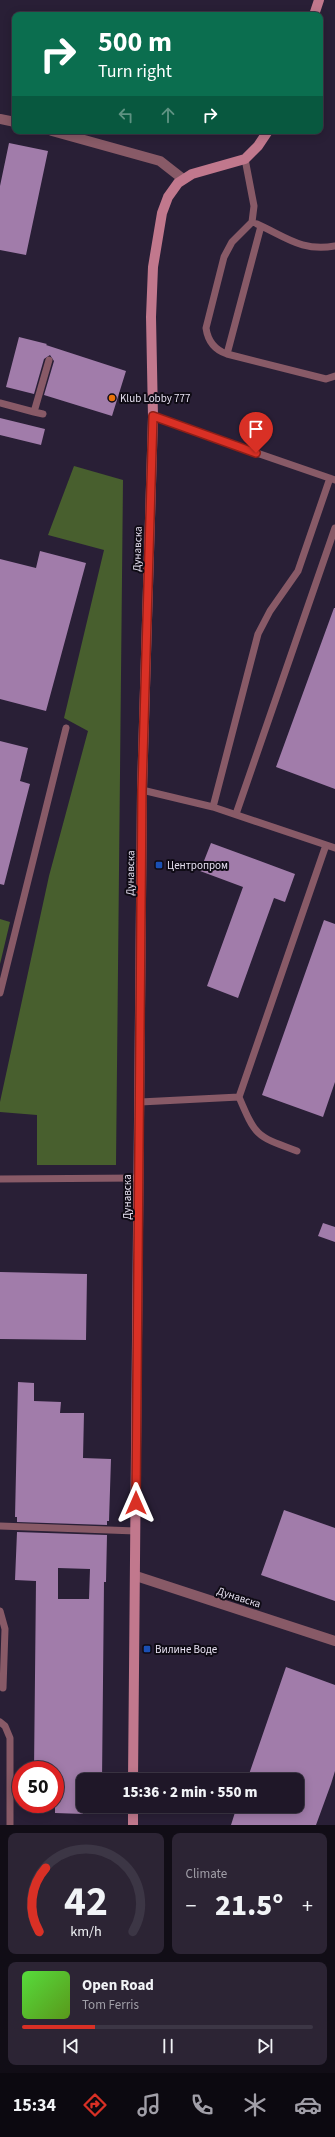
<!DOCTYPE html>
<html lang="en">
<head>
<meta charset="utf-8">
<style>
	body { margin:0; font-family:"Source Sans 3",sans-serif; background:#2c2434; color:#f1f3f6; height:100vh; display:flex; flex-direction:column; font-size:15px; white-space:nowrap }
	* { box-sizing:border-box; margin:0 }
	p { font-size:13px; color:#a19fa8 }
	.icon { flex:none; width:22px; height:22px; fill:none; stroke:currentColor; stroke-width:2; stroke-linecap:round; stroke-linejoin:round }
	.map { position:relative; height:1825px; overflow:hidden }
	.side { display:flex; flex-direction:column; gap:8px; padding:8px; background:#110d16; flex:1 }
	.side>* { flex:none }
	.hud { position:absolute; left:12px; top:12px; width:311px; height:122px; border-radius:8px; box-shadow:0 2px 10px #0003,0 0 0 1px #3c3645; background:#0b6e4f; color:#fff; overflow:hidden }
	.speed { position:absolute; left:12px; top:1761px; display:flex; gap:8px; font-size:20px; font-weight:700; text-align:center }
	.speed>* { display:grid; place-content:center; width:52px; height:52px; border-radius:50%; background:#1f1728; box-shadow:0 2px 10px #0003,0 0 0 1px #3c3645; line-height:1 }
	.speed .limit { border:6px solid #d22; background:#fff; color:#111 }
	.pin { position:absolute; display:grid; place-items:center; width:34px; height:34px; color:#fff; margin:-41px -17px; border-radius:50% 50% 50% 0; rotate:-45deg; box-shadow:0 0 4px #0007 }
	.pin .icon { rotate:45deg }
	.me { position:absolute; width:44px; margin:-22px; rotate:0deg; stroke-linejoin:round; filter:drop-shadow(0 0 3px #0008) }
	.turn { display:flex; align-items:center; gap:14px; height:84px; padding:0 20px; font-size:18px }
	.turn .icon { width:52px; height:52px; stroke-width:2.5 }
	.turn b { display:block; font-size:28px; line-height:34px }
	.lanes { display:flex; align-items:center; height:38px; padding:0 20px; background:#0003; justify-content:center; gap:20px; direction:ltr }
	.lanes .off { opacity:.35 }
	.big { font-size:30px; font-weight:800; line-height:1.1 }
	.side .tile { flex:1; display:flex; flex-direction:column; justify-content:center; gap:6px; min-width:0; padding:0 14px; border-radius:8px; background:#2c2434 }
	.side .dial { align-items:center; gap:0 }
	.dial svg { height:104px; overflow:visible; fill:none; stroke:#3c3645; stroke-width:7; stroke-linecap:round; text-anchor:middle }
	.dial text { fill:#f1f3f6; stroke:none }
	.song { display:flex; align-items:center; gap:12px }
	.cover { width:48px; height:48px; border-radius:6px; background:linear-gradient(135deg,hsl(110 70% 55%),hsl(90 70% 35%)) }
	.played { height:4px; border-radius:2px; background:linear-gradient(90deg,#d93025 25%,#3c3645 25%) }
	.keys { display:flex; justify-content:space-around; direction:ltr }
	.heat { display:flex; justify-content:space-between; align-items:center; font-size:22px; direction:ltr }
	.side .tiles { flex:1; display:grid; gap:8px; grid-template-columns:1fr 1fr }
	.tile:last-child { grid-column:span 2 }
	.trip { position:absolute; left:76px; top:1773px; width:228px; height:40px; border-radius:8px; background:#1f1728; box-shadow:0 2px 10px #0003,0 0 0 1px #3c3645; font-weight:800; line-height:40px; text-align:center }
	.dock { display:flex; height:64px; justify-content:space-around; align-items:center; background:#0c0910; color:#a19fa8 }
	.dock .icon { width:28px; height:28px }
	.dock .selected { color:#d93025 }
	.dock b { font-size:18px; color:#f1f3f6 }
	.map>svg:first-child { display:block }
</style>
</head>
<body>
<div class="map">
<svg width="335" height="1825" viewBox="0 0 335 1825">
	<rect width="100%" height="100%" fill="#291f36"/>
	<path fill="#485f2e" d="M74 466 123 480 116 1165H37V1115L0 1112V1102L49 876 88 731 64 718 104 550 48 535Z
		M0 919 10 922 0 964Z"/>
	<path fill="#a17caa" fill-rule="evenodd" d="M9 143 48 151 26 255 0 250V186Z
		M19 337 47 344 46 345 126 371 112 416 44 395 54 361 50 355 44 359 34 394 6 387Z
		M0 418 45 429 41 445 0 435Z
		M40 551 86 563 46 711 0 699V559L36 568Z
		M334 608H335V789L276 767Z
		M0 741 28 748 20 781 30 784 4 885 0 884Z
		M211 843 295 874 285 902 274 898 238 998 207 986 243 887 200 871Z
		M324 920 335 924V1082L323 1117 262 1095Z
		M323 1223 335 1227V1242L318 1236Z
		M0 1272 87 1274 86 1340 0 1339Z
		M18 1382 34 1383V1401L61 1402 60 1413H84L83 1458 111 1459 109 1521H107V1525L17 1522V1517H15Z
		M284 1510 335 1528V1601L261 1575Z
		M17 1532 107 1535 106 1582H104L102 1780H83V1814L55 1813V1770H34L36 1581 15 1580ZM58 1568 90 1569 89 1599H58Z
		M286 1667 335 1685V1771L331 1784 316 1825H231L237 1806H297V1780H247Z"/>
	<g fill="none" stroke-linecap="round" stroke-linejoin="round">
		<path stroke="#885a67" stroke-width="7" d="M245 159 254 206 252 222 232 242 224 257 206 328C208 342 215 350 227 354L326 379 335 376
			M257 224C286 237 302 252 335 246
			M227 354 261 226
			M0 403 34 412 49 360
			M34 412 43 414
			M153 417 335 480
			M142 790 213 807 335 848
			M213 807 258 634 270 611 298 571 330 478
			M236 814 335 528
			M0 993 66 728
			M239 1097 326 845
			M239 1097C256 1137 256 1136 297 1151
			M140 1102 239 1097
			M0 1179 139 1178
			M0 1526 136 1531
			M0 1611 5 1629 3 1688
			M0 1722 5 1726 10 1738V1825"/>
		<path stroke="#885a67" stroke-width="10" d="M0 119 15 122
			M52 131 160 161 183 179
			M136 1576 335 1641"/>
		<path stroke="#c1788d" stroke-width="10" d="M314 15 319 0
			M133 1780 142 790 153 417 151 317 153 267 162 213 168 197 178 183 192 174 245 159 258 146 268 131
			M133 1825V1806"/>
	</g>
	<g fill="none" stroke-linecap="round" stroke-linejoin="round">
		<defs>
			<path id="route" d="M136 1503 142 790 153 416 256 453"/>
		</defs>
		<use href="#route" stroke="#8d1f18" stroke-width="10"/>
		<use href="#route" stroke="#d93025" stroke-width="7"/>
	</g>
	<circle fill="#e8710a" stroke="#0f0b15" stroke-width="1.5" cx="112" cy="398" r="4"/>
	<g fill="#1a4fb4" stroke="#0f0b15" stroke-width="1.5">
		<rect x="155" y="861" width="8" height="8" rx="2"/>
		<rect x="143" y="1645" width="8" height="8" rx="2"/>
	</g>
	<g text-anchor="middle" stroke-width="4" stroke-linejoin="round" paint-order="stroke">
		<g font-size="11" fill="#e6e0f0" stroke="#0f0b15" text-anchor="start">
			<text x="120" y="402">Klub Lobby 777</text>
			<text x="167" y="869">Центропром</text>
			<text x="155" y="1653">Вилине Воде</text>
		</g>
		<g font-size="11" fill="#e6e0f0" stroke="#0f0b15">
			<text transform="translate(137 549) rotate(-88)" y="4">Дунавска</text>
			<text transform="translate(130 873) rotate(-89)" y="4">Дунавска</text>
			<text transform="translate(127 1197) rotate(-90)" y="4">Дунавска</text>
			<text transform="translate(239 1597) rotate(18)" y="4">Дунавска</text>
		</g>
	</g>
</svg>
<div class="speed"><div class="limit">50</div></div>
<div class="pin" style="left:256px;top:453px;background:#d93025"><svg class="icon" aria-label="arrive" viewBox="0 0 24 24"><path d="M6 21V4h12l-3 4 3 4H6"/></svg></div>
<svg class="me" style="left:136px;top:1503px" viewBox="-20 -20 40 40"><path d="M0-17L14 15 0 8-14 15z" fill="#d93025" stroke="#fff" stroke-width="4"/></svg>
<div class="trip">15:36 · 2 min · 550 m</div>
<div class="hud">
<div class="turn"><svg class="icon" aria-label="right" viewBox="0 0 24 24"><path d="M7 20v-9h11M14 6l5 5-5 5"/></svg><div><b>500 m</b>Turn right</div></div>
<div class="lanes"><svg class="icon off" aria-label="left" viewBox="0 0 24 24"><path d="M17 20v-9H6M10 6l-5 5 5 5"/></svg><svg class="icon off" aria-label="ahead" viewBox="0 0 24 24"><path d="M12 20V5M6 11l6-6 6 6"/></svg><svg class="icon" aria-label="right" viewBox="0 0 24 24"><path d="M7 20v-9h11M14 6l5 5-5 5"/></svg></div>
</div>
</div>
<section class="side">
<div class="tiles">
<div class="tile dial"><svg viewBox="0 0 100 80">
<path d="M14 69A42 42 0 1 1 86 69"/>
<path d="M14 69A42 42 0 0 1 19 20" stroke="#d93025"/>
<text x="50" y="56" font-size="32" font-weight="700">42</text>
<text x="50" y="72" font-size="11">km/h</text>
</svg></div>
<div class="tile"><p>Climate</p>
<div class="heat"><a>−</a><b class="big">21.5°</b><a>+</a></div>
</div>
<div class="tile">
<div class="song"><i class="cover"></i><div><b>Open Road</b><p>Tom Ferris</p></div></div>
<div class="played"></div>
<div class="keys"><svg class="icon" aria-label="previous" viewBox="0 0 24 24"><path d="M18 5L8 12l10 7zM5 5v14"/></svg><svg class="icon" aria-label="pause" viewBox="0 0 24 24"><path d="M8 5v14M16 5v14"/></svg><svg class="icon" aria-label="next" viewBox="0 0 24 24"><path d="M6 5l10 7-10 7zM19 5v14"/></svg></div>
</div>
</div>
</section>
<nav class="dock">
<b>15:34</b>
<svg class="icon selected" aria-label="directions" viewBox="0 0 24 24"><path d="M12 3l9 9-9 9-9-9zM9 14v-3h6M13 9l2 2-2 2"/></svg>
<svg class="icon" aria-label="music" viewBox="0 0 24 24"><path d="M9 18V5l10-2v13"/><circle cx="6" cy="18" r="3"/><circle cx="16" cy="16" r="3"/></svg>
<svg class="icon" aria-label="phone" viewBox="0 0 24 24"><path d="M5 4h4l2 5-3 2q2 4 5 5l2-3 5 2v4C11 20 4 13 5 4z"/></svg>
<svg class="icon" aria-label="climate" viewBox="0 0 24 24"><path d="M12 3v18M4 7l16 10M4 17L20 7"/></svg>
<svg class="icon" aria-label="car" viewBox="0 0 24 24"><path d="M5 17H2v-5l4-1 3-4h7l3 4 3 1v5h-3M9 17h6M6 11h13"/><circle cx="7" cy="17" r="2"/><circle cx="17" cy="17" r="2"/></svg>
</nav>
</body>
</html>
